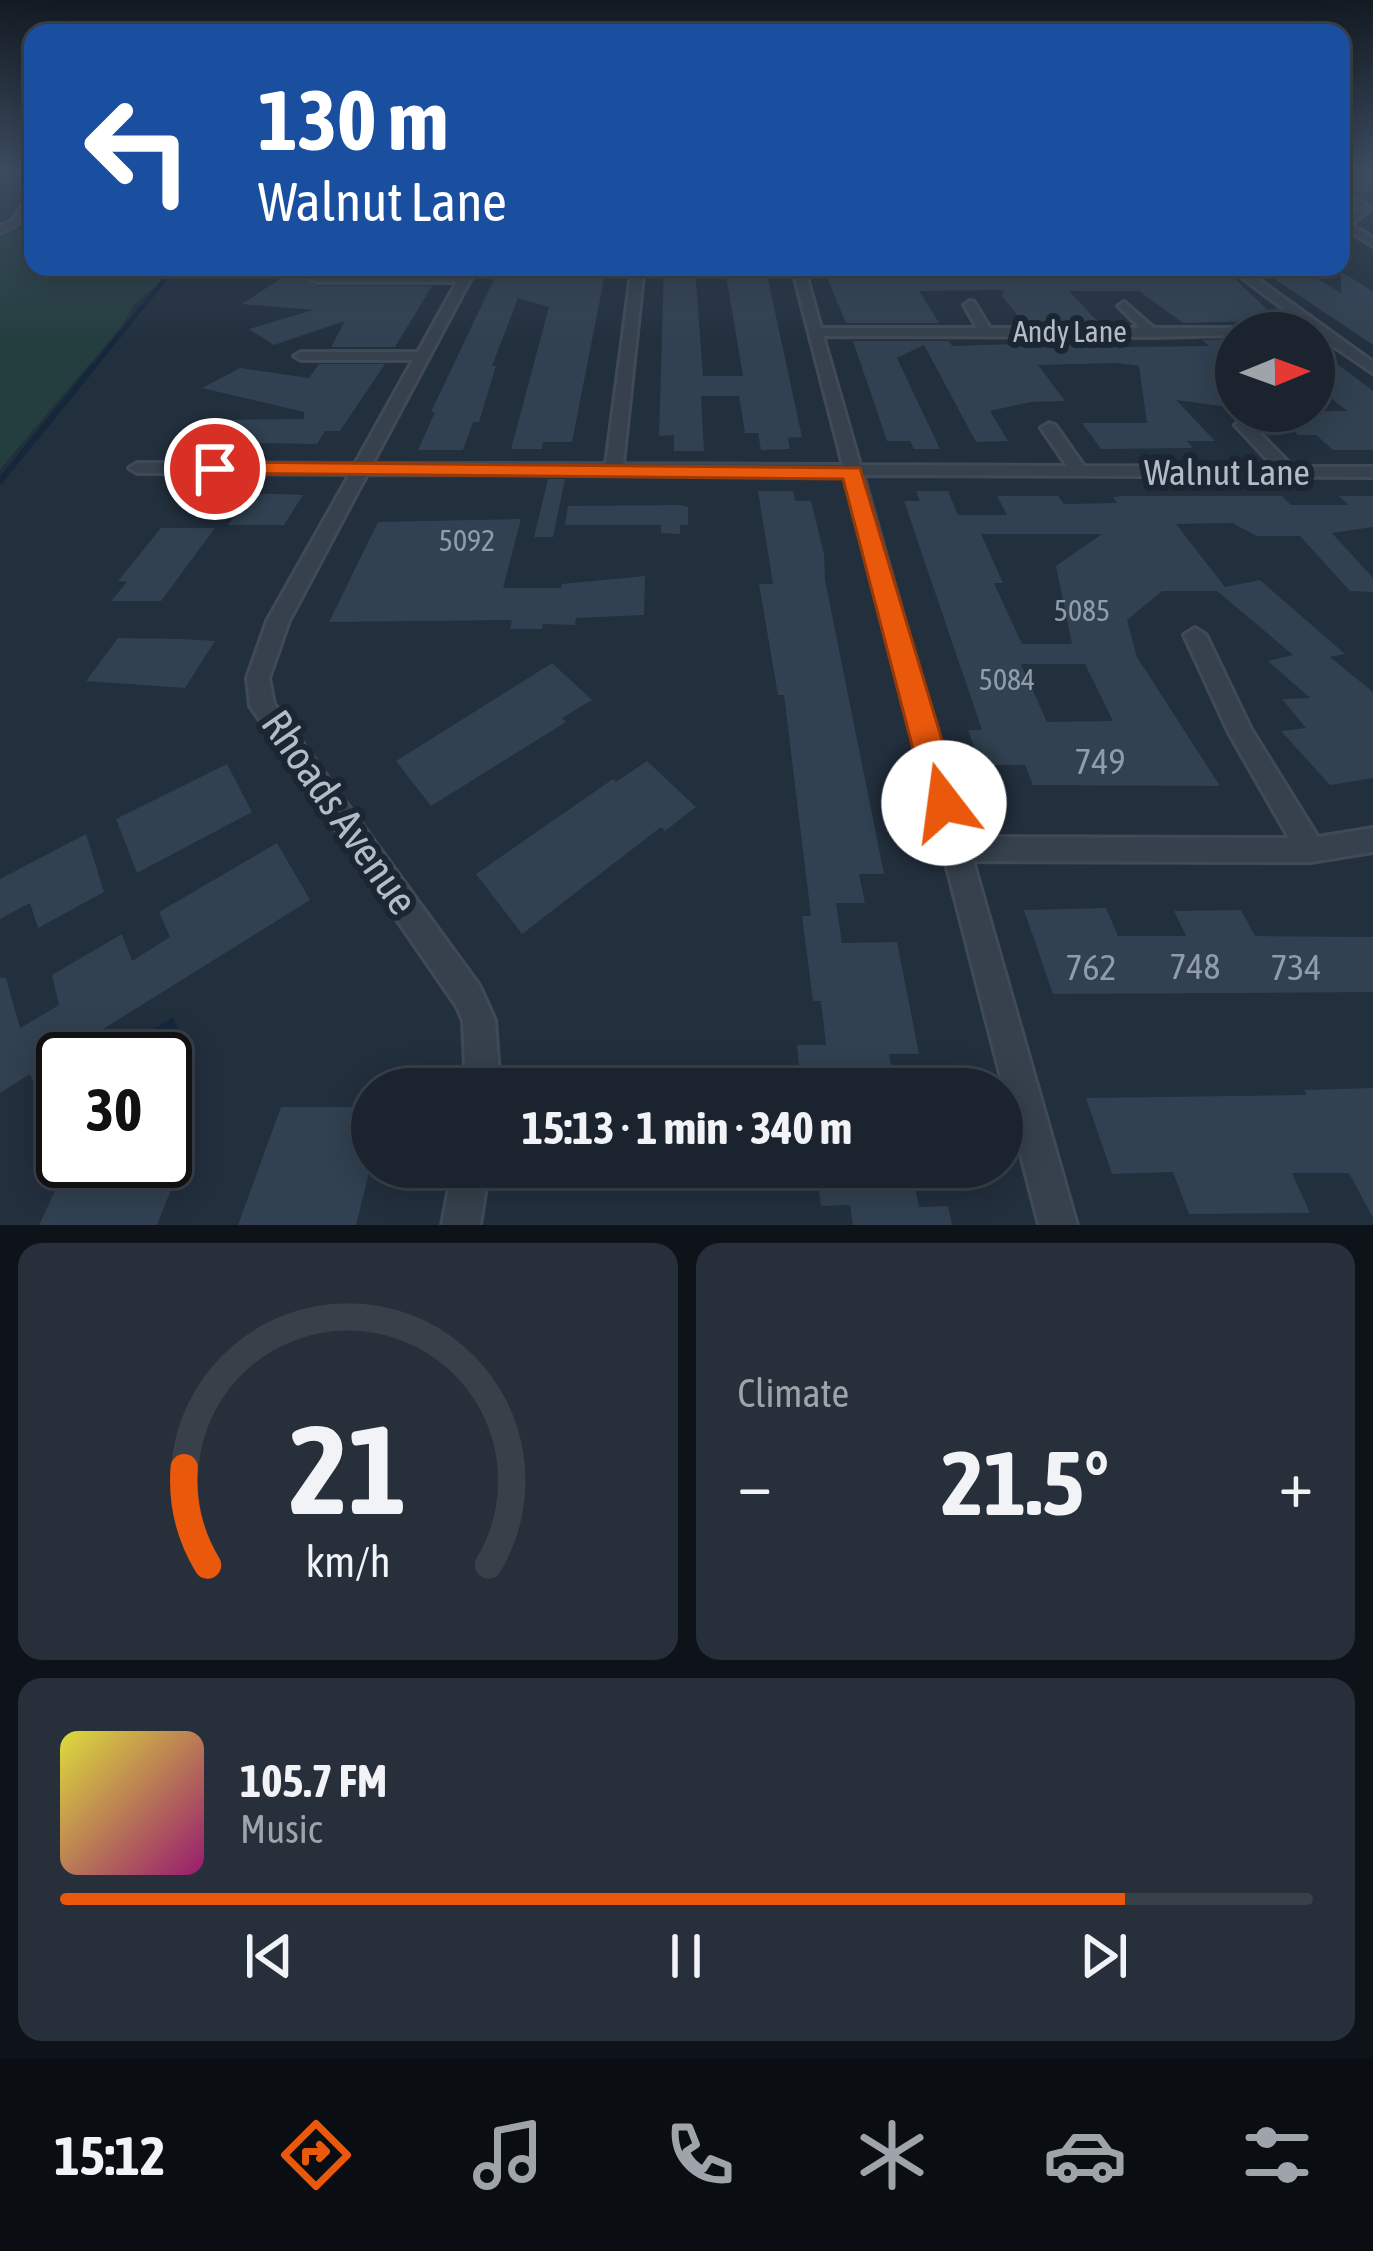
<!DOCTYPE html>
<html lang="en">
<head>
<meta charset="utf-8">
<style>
	body { margin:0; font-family:"Asap Condensed",sans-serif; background:#272f3a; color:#f1f3f6; height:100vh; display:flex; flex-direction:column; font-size:45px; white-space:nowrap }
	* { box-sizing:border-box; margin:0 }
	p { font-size:39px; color:#9fa4aa }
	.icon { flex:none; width:66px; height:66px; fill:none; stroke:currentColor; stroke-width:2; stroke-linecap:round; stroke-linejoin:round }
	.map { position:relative; height:1225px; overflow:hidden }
	.panel { display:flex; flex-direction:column; gap:18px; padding:18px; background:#0e1319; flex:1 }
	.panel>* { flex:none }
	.guide { position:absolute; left:24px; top:24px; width:1326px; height:252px; border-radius:24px; box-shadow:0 6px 30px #0003,0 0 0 3px #38404a; background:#1a4fa0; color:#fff; overflow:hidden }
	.needle { width:78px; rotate:89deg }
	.buttons { position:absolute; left:1215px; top:312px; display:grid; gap:24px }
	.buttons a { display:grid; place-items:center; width:120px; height:120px; border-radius:50%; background:#1a232e; box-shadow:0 6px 30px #0003,0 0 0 3px #38404a; font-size:60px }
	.speed { position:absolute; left:36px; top:1032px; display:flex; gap:24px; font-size:60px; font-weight:700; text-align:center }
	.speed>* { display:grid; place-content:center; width:156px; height:156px; border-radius:50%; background:#1a232e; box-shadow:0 6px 30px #0003,0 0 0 3px #38404a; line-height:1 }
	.speed .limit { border:6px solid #111; border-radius:18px; background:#fff; color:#111 }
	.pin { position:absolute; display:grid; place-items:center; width:102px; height:102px; color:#fff; margin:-51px; border:6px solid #fff; border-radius:50%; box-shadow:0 3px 12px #0007 }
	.me { position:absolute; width:132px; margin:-66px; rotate:345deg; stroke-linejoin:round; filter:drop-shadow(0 0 9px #0008) }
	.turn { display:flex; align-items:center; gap:42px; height:252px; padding:0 36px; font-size:54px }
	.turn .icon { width:156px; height:156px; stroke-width:2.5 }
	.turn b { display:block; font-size:84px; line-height:102px }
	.big { font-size:90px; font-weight:700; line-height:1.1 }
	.panel .card { flex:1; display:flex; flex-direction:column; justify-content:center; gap:18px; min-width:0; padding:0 42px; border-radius:24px; background:#272f3a }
	.panel .dial { align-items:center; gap:0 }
	.dial svg { height:312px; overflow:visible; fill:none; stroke:#38404a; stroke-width:7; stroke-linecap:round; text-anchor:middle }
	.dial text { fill:#f1f3f6; stroke:none }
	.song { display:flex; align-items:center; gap:36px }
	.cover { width:144px; height:144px; border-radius:18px; background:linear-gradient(135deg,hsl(60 70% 55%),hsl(320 70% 35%)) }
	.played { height:12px; border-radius:6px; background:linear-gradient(90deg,#ea580c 85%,#38404a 85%) }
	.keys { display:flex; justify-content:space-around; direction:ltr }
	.heat { display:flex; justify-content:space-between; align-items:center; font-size:66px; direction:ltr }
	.panel .tiles { flex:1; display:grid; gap:18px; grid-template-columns:1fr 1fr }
	.card:last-child { grid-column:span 2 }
	.trip { position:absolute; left:351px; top:1068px; width:672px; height:120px; border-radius:60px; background:#1a232e; box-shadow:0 6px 30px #0003,0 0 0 3px #38404a; font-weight:700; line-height:120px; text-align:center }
	.menu { display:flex; height:192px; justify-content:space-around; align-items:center; background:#0a0e12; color:#9fa4aa }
	.menu .icon { width:84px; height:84px }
	.menu .on { color:#ea580c }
	.menu b { font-size:54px; color:#f1f3f6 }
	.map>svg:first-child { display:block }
</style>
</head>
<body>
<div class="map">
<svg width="1373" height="1225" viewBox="0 0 1373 1225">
	<rect width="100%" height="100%" fill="#222f3d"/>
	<path fill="#243d3e" d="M33 220V267H177L133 306 122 326 0 469V236L24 229Z"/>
	<path fill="#15273b" d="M173 1017 183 1043 159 1059H109Z"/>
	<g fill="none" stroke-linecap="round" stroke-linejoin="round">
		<path stroke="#15273b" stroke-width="4.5" d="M91 370 175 267"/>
		<path stroke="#15273b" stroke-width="6" d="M0 481 93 367"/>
	</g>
	<path fill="#314151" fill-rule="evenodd" d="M298 267H444L441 272H318L308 277 318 286H432L395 347H331L345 321 274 345 249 329 313 310 242 304Z
		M664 267 695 269 703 376H743L725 269 766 270 802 437 788 438 790 449 761 450 758 433H745L739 396H701L704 451H674V435L659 436Z
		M835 267H1192L1198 272 1230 274 1271 313H1254L1264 321 1183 323 1139 291H1069L1099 323H1024L1002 296 1004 290 919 291 939 323H846L824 270Z
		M594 268 593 274H602L603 284 572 442H543L542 449H511L549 307 518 298 492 366H496L479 422H473L463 450H418L435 412H431L497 273Z
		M1341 272 1373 291V345L1267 274 1308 273 1341 293Z
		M1236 339V408L1176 400 1215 441H1187L1193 448 1101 449 1082 423H1147L1139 366 1118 363 1038 365 1065 401 1031 402 990 411 1008 441 976 442 924 345 897 358 940 449H914L910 441H887L853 341H949L952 346 1116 341 1121 347 1209 346 1202 340Z
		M1314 346 1373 391V450H1333L1316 435H1298L1272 411H1347L1314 384Z
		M319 364H385L340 431H325L317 444 180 442 199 420 304 419V412L202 388 240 368 309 378Z
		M548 479H565L553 537H534Z
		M758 491H793L795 501H811L824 554 825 580 884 874H859L865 903H836L842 943 897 942 919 1054H889L895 1089H801L797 1045H826L821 1001H813L802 916H811L784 695H778L759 584H773Z
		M916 491H948L958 515H1007L997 496H1058L1064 504 1117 503 1113 497 1123 496H1282L1291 505H1348L1339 496H1373V527L1332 533 1373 578V592L1350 591 1300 536H1257L1232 523 1176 524 1225 587 1260 580 1345 654 1330 657 1373 692V778L1330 785 1281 731 1306 728 1282 699 1310 698 1268 661 1293 655 1217 591H1162L1127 620 1137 657 1220 786 1033 785 1025 765H981L968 730H982L904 501H920ZM981 534H1102L1056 566 1072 644H1022L994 583H1003ZM1021 664H1085L1113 721 1047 722Z
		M250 494H277L303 495 284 525H228Z
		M680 505 688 507V525H680V534L661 533V525H565L568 506Z
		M521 519 503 588H561L562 584 645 576 644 615 576 618 575 625 543 624 542 629H510L512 620 329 622 378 522Z
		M161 528H215L161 601H111L127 582 118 581Z
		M118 638 183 639 215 641 185 688 86 681Z
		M552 663 592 700 562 718 566 722 431 806 396 761Z
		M647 761 696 807 665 831 661 827 522 934 476 874 613 779 616 782Z
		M227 764 252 812 137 873 116 819Z
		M86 834 104 892 38 928 30 903 0 919V879Z
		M277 843 310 900 63 1054 62 1154 30 1074 0 1093V978H6L20 1028 59 1005 52 975 122 934 132 961 170 937 159 912Z
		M1106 908 1118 936H1186L1174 911 1241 910 1255 936 1373 937V992L1053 994 1024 910Z
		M1373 1088V1218L1349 1173H1292L1310 1213 1189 1214 1173 1172 1112 1174 1086 1098 1307 1095 1304 1090Z
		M281 1107H372V1160L356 1225H238Z
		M816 1167H911L919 1207 948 1206 952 1225H853L850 1205 821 1206Z
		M64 1172H178L157 1225H39Z"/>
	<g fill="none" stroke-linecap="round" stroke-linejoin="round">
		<defs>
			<path id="minor" d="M1341 182H1373V188H1341Z
				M33 189C33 212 20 226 0 233V226L12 221Z
				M1341 191 1372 208 1351 224 1373 238V246L1341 226V222L1360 208 1341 198Z
				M465 267H477L372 464H606L632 267H644L623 464 843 465 792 267H804L821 328H977L964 305 970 301 974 302 990 328H1140L1118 306 1124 302 1154 328H1309L1228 267H1241L1373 362V373L1314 333 1152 337 823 336 860 465 1067 466 1041 428 1049 423 1055 425 1084 466 1274 467 1235 425 1243 420 1249 422 1293 467H1373V477L863 475 966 837 1289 838 1229 733 1184 635 1195 628 1206 635 1251 729 1318 837 1373 828V852L1311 862 973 861 1077 1225H1039L846 475 367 474 289 621 269 678 274 704 479 985 495 1020 500 1089H466L463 1021 457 1007 250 706 247 678 267 621 350 474 137 473 129 468 137 463 355 464 413 360H301L294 356 301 352H418L457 282H318L312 279 318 276H461Z
				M453 1167H489L480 1225H442Z"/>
		</defs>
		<use href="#minor" stroke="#404a56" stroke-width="6"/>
		<use href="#minor" fill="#36414d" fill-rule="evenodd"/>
	</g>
	<linearGradient id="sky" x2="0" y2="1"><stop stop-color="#131a22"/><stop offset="0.5" stop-color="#3e4d62"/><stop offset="1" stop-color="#3e4d62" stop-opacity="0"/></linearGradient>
	<rect width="1373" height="344" fill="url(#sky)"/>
	<path fill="#ea580c" stroke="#983908" stroke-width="3" d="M215 462 860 468 961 803 956 814 944 818 932 814 927 803 843 479 208 473V464Z"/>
	<g text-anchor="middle" stroke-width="12" stroke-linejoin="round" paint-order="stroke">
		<g font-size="30" fill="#b2bcc8" stroke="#1c2632">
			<text x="1070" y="342">Andy Lane</text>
		</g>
		<g font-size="30" fill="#909ca9">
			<text x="467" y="551">5092</text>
			<text x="1082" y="621">5085</text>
			<text x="1007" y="690">5084</text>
		</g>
		<g font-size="36" fill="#b2bcc8" stroke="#1c2632">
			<text x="1227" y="485">Walnut Lane</text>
		</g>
		<g font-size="36" fill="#909ca9">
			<text x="1100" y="774">749</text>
			<text x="1195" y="979">748</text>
			<text x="1091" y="980">762</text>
			<text x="1296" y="980">734</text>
		</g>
		<g font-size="42" fill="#b2bcc8" stroke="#1c2632">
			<text transform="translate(340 812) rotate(55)" y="15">Rhoads Avenue</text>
		</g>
	</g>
</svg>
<div class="buttons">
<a><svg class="needle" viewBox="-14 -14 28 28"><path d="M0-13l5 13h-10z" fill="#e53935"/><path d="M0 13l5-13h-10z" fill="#9fa4aa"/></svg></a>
</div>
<div class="speed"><div class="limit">30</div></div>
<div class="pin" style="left:215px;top:469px;background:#d93025"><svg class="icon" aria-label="arrive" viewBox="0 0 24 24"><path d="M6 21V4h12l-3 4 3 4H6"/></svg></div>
<svg class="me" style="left:944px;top:803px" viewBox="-20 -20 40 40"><circle r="19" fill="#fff"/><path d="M0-13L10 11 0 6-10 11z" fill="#ea580c"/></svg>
<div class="trip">15:13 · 1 min · 340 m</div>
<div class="guide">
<div class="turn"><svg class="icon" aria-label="left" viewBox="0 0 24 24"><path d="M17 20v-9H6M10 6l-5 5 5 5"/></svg><div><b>130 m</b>Walnut Lane</div></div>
</div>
</div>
<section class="panel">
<div class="tiles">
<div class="card dial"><svg viewBox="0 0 100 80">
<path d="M14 69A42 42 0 1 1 86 69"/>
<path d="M14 69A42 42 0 0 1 8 44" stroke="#ea580c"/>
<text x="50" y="56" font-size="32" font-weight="700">21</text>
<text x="50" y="72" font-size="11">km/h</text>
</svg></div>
<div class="card"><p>Climate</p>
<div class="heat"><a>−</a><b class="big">21.5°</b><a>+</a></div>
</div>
<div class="card">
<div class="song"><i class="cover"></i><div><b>105.7 FM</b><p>Music</p></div></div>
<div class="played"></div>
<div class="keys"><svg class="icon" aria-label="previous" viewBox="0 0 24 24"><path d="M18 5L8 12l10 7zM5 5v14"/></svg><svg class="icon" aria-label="pause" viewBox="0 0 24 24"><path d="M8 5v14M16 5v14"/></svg><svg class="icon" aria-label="next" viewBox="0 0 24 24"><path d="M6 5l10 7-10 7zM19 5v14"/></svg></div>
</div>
</div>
</section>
<nav class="menu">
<b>15:12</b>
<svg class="icon on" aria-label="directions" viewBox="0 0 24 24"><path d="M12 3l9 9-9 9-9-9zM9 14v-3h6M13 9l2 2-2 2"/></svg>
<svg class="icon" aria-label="music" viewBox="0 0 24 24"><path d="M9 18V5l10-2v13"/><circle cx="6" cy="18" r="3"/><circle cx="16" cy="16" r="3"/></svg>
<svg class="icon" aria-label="phone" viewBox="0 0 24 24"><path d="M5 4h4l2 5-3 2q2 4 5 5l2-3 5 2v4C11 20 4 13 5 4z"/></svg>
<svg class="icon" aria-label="climate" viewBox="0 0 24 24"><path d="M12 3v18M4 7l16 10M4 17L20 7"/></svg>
<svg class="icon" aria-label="car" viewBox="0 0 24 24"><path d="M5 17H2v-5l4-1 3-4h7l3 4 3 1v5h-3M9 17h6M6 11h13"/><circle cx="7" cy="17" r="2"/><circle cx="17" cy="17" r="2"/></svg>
<svg class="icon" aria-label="filters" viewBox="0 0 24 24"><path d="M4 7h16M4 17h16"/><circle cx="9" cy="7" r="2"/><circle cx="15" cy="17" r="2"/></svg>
</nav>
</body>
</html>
